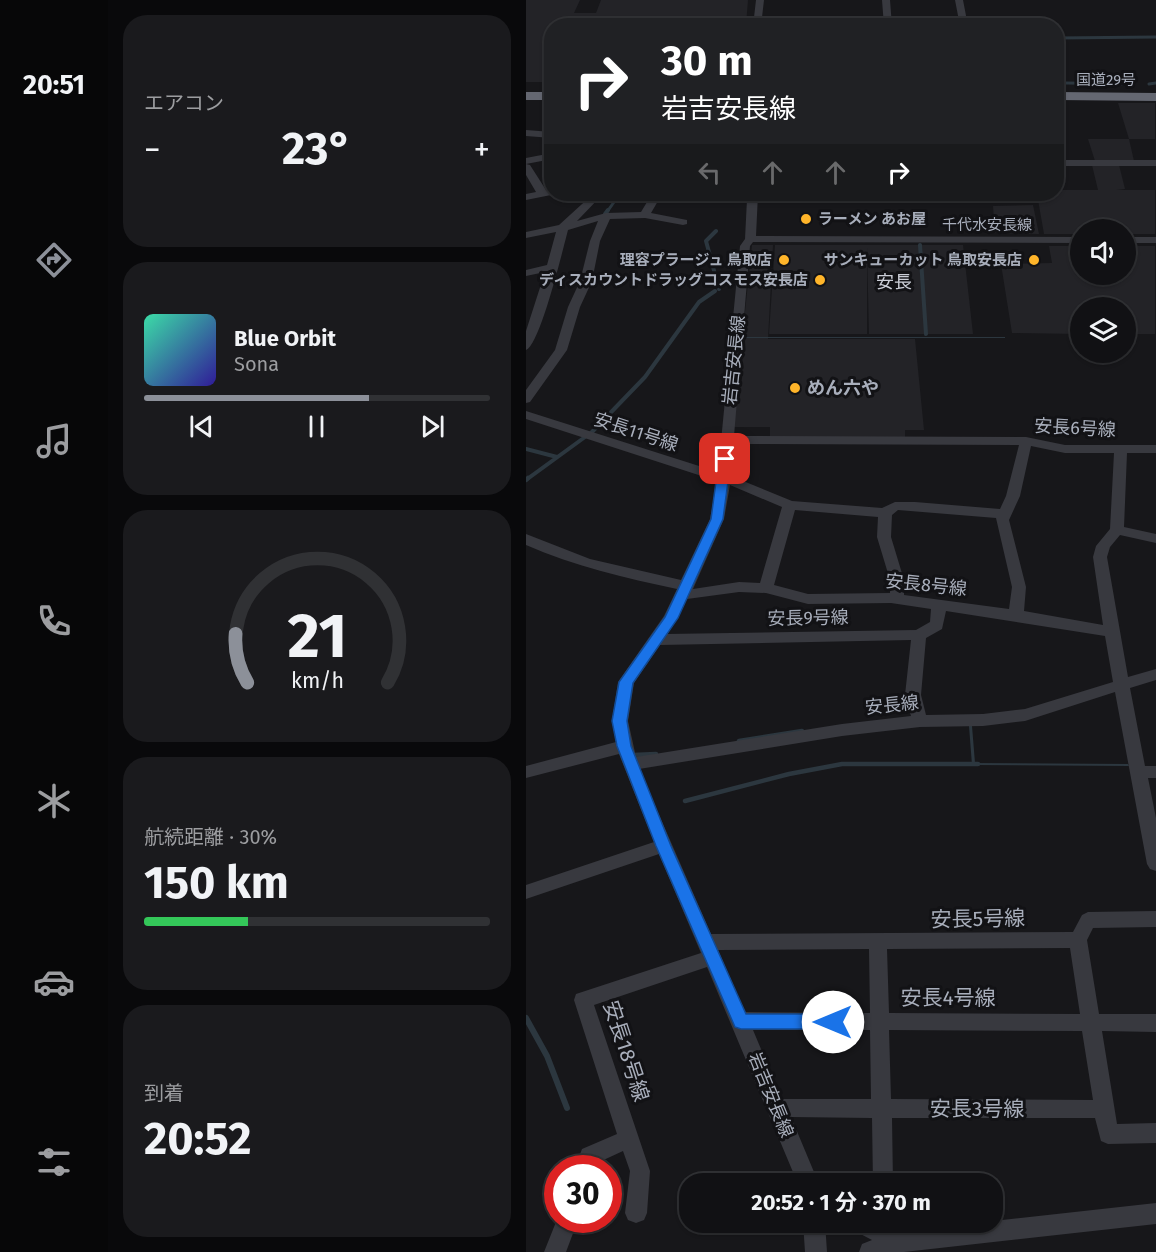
<!DOCTYPE html>
<html lang="ja">
<head>
<meta charset="utf-8">
<style>
	body { margin:0; font-family:"Fira Sans","Noto Sans JP",sans-serif; background:#1a1a1d; color:#f1f3f6; height:100vh; display:flex; flex-direction:column; font-size:22px; white-space:nowrap }
	* { box-sizing:border-box; margin:0 }
	p { font-size:20px; color:#9c9da0 }
	.icon { flex:none; width:33px; height:33px; fill:none; stroke:currentColor; stroke-width:2; stroke-linecap:round; stroke-linejoin:round }
	.map { position:relative; flex:1; overflow:hidden }
	.panel { display:flex; flex-direction:column; gap:15px; padding:15px; background:#09090b; width:418px }
	.panel>* { flex:none }
	.hud { position:absolute; left:18px; top:18px; width:520px; height:183px; border-radius:24px; box-shadow:0 2px 4px #0004,0 0 0 2px #303134; background:#202124; color:#fff; overflow:hidden }
	.buttons { position:absolute; left:544px; top:219px; display:grid; gap:12px }
	.buttons a { display:grid; place-items:center; width:66px; height:66px; border-radius:50%; background:#111114; box-shadow:0 2px 4px #0004,0 0 0 2px #303134; font-size:30px }
	.speed { position:absolute; left:18px; top:1155px; display:flex; gap:12px; font-size:30px; font-weight:700; text-align:center }
	.speed>* { display:grid; place-content:center; width:78px; height:78px; border-radius:50%; background:#111114; box-shadow:0 2px 4px #0004,0 0 0 2px #303134; line-height:1 }
	.speed .limit { border:9px solid #d22; background:#fff; color:#111 }
	.pin { position:absolute; display:grid; place-items:center; width:51px; height:51px; color:#fff; margin:-26px; border-radius:12px; box-shadow:0 3px 9px #0006 }
	.me { position:absolute; width:66px; margin:-33px; rotate:270deg; stroke-linejoin:round; filter:drop-shadow(0 0 4px #0008) }
	.turn { display:flex; align-items:center; gap:21px; height:126px; padding:0 18px; font-size:27px }
	.turn .icon { width:78px; height:78px; stroke-width:2.5 }
	.turn b { display:block; font-size:42px; line-height:51px }
	.lanes { display:flex; align-items:center; height:57px; padding:0 18px; background:#0003; justify-content:center; gap:30px; direction:ltr }
	.lanes .off { opacity:.35 }
	.big { font-size:45px; font-weight:700; line-height:1.1 }
	.panel .tile { flex:1; display:flex; flex-direction:column; justify-content:center; gap:9px; min-width:0; padding:0 21px; border-radius:24px; background:#1a1a1d }
	.panel .dial { align-items:center; gap:0 }
	.dial svg { height:156px; overflow:visible; fill:none; stroke:#303134; stroke-width:7; stroke-linecap:round; text-anchor:middle }
	.dial text { fill:#f1f3f6; stroke:none }
	.song { display:flex; align-items:center; gap:18px }
	.cover { width:72px; height:72px; border-radius:9px; background:linear-gradient(135deg,hsl(160 70% 55%),hsl(250 70% 35%)) }
	.played { height:6px; border-radius:3px; background:linear-gradient(90deg,#8c9099 65%,#303134 65%) }
	.keys { display:flex; justify-content:space-around; direction:ltr }
	.heat { display:flex; justify-content:space-between; align-items:center; font-size:33px; direction:ltr }
	.charge { height:9px; border-radius:4px; background:linear-gradient(90deg,#34c759 30%,#303134 0) }
	.trip { position:absolute; left:153px; top:1173px; width:324px; height:60px; border-radius:24px; background:#111114; box-shadow:0 2px 4px #0004,0 0 0 2px #303134; font-weight:700; line-height:60px; text-align:center }
	main { display:flex; flex:1; min-height:0 }
	.tabs { display:flex; flex-direction:column; width:108px; justify-content:space-around; align-items:center; background:#070708; color:#9c9da0 }
	.tabs .icon { width:42px; height:42px }
	.tabs .on { color:#8c9099 }
	.tabs b { font-size:27px; color:#f1f3f6 }
	.map>svg:first-child { display:block }
</style>
</head>
<body>
<main>
<nav class="tabs">
<b>20:51</b>
<svg class="icon on" aria-label="directions" viewBox="0 0 24 24"><path d="M12 3l9 9-9 9-9-9zM9 14v-3h6M13 9l2 2-2 2"/></svg>
<svg class="icon" aria-label="music" viewBox="0 0 24 24"><path d="M9 18V5l10-2v13"/><circle cx="6" cy="18" r="3"/><circle cx="16" cy="16" r="3"/></svg>
<svg class="icon" aria-label="phone" viewBox="0 0 24 24"><path d="M5 4h4l2 5-3 2q2 4 5 5l2-3 5 2v4C11 20 4 13 5 4z"/></svg>
<svg class="icon" aria-label="climate" viewBox="0 0 24 24"><path d="M12 3v18M4 7l16 10M4 17L20 7"/></svg>
<svg class="icon" aria-label="car" viewBox="0 0 24 24"><path d="M5 17H2v-5l4-1 3-4h7l3 4 3 1v5h-3M9 17h6M6 11h13"/><circle cx="7" cy="17" r="2"/><circle cx="17" cy="17" r="2"/></svg>
<svg class="icon" aria-label="filters" viewBox="0 0 24 24"><path d="M4 7h16M4 17h16"/><circle cx="9" cy="7" r="2"/><circle cx="15" cy="17" r="2"/></svg>
</nav>
<section class="panel">
<div class="tile"><p>エアコン</p>
<div class="heat"><a>−</a><b class="big">23°</b><a>+</a></div>
</div>
<div class="tile">
<div class="song"><i class="cover"></i><div><b>Blue Orbit</b><p>Sona</p></div></div>
<div class="played"></div>
<div class="keys"><svg class="icon" aria-label="previous" viewBox="0 0 24 24"><path d="M18 5L8 12l10 7zM5 5v14"/></svg><svg class="icon" aria-label="pause" viewBox="0 0 24 24"><path d="M8 5v14M16 5v14"/></svg><svg class="icon" aria-label="next" viewBox="0 0 24 24"><path d="M6 5l10 7-10 7zM19 5v14"/></svg></div>
</div>
<div class="tile dial"><svg viewBox="0 0 100 80">
<path d="M14 69A42 42 0 1 1 86 69"/>
<path d="M14 69A42 42 0 0 1 8 44" stroke="#8c9099"/>
<text x="50" y="56" font-size="32" font-weight="700">21</text>
<text x="50" y="72" font-size="11">km/h</text>
</svg></div>
<div class="tile"><p>航続距離 · 30%</p><b class="big">150 km</b><div class="charge"></div></div>
<div class="tile"><p>到着</p><b class="big">20:52</b></div>
</section>
<div class="map">
<svg width="630" height="1252" viewBox="0 0 630 1252">
	<rect width="100%" height="100%" fill="#17171a"/>
	<path fill="#232327" d="M0 0H54L48 13H70L75 0H222L220 25 26 26 25 82H0Z
		M592 103H629V139H603Z
		M562 139H603L608 161H569Z
		M566 165H593L599 189 590 190H629V234H600V230H555V234H518L511 194H531V190H572Z
		M507 205 513 234 469 233 467 206Z
		M226 245H247L242 339H389L398 430H379V439H244V427H207Z
		M249 245H394L400 334H343L341 247V334H243Z
		M395 245H437L447 334H401Z
		M523 246H555V274H600V246H629V334H600V308H555V334L486 333 475 264 526 263Z"/>
	<path fill="#2c373f" d="M215 337H479V338H215Z
		M443 726H446L449 763 602 764 603 766 446 765Z"/>
	<g fill="none" stroke-linecap="round" stroke-linejoin="round">
		<path stroke="#2c373f" stroke-width="3" d="M531 38 630 37
			M540 83 608 84
			M623 84 630 83
			M93 196H128
			M81 212 88 202"/>
		<path stroke="#2c373f" stroke-width="4" d="M79 214 82 210
			M190 231 180 241 193 289
			M394 245 400 334
			M65 433 119 377 173 302 189 291
			M0 449 31 457
			M0 480 59 437"/>
		<path stroke="#2c373f" stroke-width="4.5" d="M0 480 2 478
			M213 741 276 731
			M107 755 130 754
			M159 801 263 774 316 764H452"/>
		<path stroke="#2c373f" stroke-width="6" d="M0 1018 21 1056 41 1108"/>
		<path fill="#38393f" fill-rule="evenodd" d="M230 0H238L235 26H227Z
			M356 0H364L366 26H358Z
			M429 0H437L442 26H434Z
			M0 130 26 132V138L0 136Z
			M26 153V159L0 164 4 165 20 190 26 189V194H30L0 200V194L10 192 0 175V158Z
			M531 160H630V166H531Z
			M67 194H77L51 221 80 213 115 212 124 197 134 194H232L230 236 555 237V243L227 242 224 246 208 436 500 437 539 445H630V453H601L598 527 630 534V543L594 535 584 547 581 557 602 677 630 669V680L604 688 619 766H630V778H622L630 818V871L624 869 621 864 589 692 499 721 457 726 394 727 316 736 113 769 185 934 547 932 556 915 562 912 630 911V927L567 928 561 940 573 1014H630V1032L576 1031 591 1124 630 1123V1143L582 1144 575 1141 569 1118H366L367 1184H347L346 1118 265 1117 293 1184H272L181 967 68 1005 124 1171 121 1213 118 1220 110 1223 102 1220 99 1213 104 1171 97 1151 71 1163 69 1168H49L56 1149 91 1134 48 1000 50 994 175 953 133 854 0 899V885L128 842 93 754 0 778V766L90 742 86 721 92 682 138 616 151 589C99 578 48 566 0 545V534L64 559 155 580 184 519 191 481 0 419V411L192 472 214 246 219 239 221 199 132 201 125 213 161 220V224L157 225 119 218 84 219 74 241 66 281 54 307 41 350 4 402 0 403V390L29 350 42 307 54 281 64 241 72 221 42 230C37 249 14 345 0 350V331L19 272 0 276V270L21 265 30 232 0 238V232L33 225ZM208 444 493 445 480 496 474 509 389 502H369L356 508 266 501 205 476ZM505 446 539 453H588L584 529 570 546 567 557 577 625 498 611 500 587 483 520 494 496ZM204 485 256 507 234 583 213 582 167 589 198 519ZM269 510 352 517 351 537 364 580V593L282 594 248 585ZM372 510 470 518 486 587 483 609 378 595V580L365 537 366 515ZM213 592 240 593 282 604 365 603 405 609 404 622 390 630 141 634 161 599ZM420 611 579 636 587 682 499 709 457 714 400 715 395 695 400 638 416 629ZM385 640 379 695 385 716 316 724 110 757 102 721 108 683 134 645ZM544 948 554 1014 363 1013 361 949ZM343 949 344 1013 219 1012 192 950ZM227 1030H344L345 1099H256ZM363 1030 556 1031 567 1100 365 1099Z
			M600 237H630V243H600Z
			M630 1203V1224L378 1252H333L336 1244 346 1240 325 1229 323 1222H371L376 1231Z
			M32 1217V1220H52L40 1252H18Z
			M277 1222H299L301 1252H279Z"/>
		<path fill="#646771" fill-rule="evenodd" d="M0 92H26V100H0Z
			M531 92 630 93V101L531 100Z"/>
	</g>
	<path fill="#1a73e8" stroke="#114b97" stroke-width="1.5" d="M199 456 205 459 197 519 152 618 107 683 101 721 105 746 145 846 220 1014H307L314 1016 316 1022 314 1027 307 1029H215L209 1027 130 846 91 746 86 721 93 682 139 617 185 519 193 459Z"/>
	<g fill="#ffb52a" stroke="#121215" stroke-width="2">
		<circle cx="280" cy="219" r="6"/>
		<circle cx="258" cy="260" r="6"/>
		<circle cx="508" cy="260" r="6"/>
		<circle cx="294" cy="280" r="6"/>
		<circle cx="269" cy="388" r="6"/>
	</g>
	<g text-anchor="middle" stroke-width="6" stroke-linejoin="round" paint-order="stroke">
		<g font-size="15" fill="#a8aebb" stroke="#121215">
			<text x="580" y="85">国道29号</text>
			<text x="461" y="230">千代水安長線</text>
		</g>
		<g font-size="15" font-weight="bold" fill="#a8aebb" stroke="#121215" text-anchor="end">
			<text x="292" y="224" text-anchor="start">ラーメン あお屋</text>
			<text x="246" y="265">理容プラージュ 鳥取店</text>
			<text x="496" y="265">サンキューカット 鳥取安長店</text>
			<text x="282" y="285">ディスカウントドラッグコスモス安長店</text>
		</g>
		<g font-size="18" fill="#cacdd6" stroke="#121215">
			<text x="368" y="288">安長</text>
		</g>
		<g font-size="18" fill="#a8aebb" stroke="#121215">
			<text transform="translate(208 360) rotate(-84)" y="6">岩吉安長線</text>
			<text transform="translate(549 428) rotate(3)" y="6">安長6号線</text>
			<text transform="translate(110 432) rotate(18)" y="6">安長11号線</text>
			<text transform="translate(400 585) rotate(6)" y="6">安長8号線</text>
			<text transform="translate(282 618) rotate(-1)" y="6">安長9号線</text>
			<text transform="translate(366 705) rotate(-6)" y="6">安長線</text>
			<text transform="translate(245 1095) rotate(68)" y="6">岩吉安長線</text>
		</g>
		<g font-size="18" font-weight="bold" fill="#a8aebb" stroke="#121215" text-anchor="start">
			<text x="281" y="394">めん六や</text>
		</g>
		<g font-size="21" fill="#a8aebb" stroke="#121215">
			<text transform="translate(452 919) rotate(-1)" y="7">安長5号線</text>
			<text x="422" y="1005">安長4号線</text>
			<text transform="translate(100 1051) rotate(72)" y="7">安長18号線</text>
			<text x="451" y="1116">安長3号線</text>
		</g>
	</g>
</svg>
<div class="buttons">
<a><svg class="icon" aria-label="sound" viewBox="0 0 24 24"><path d="M4 9h4l5-4v14l-5-4H4zM17 9q2 3 0 6"/></svg></a>
<a><svg class="icon" aria-label="layers" viewBox="0 0 24 24"><path d="M12 4l9 5-9 5-9-5zM3 14l9 5 9-5"/></svg></a>
</div>
<div class="speed"><div class="limit">30</div></div>
<div class="pin" style="left:199px;top:459px;background:#d93025"><svg class="icon" aria-label="arrive" viewBox="0 0 24 24"><path d="M6 21V4h12l-3 4 3 4H6"/></svg></div>
<svg class="me" style="left:307px;top:1022px" viewBox="-20 -20 40 40"><circle r="19" fill="#fff"/><path d="M0-13L10 11 0 6-10 11z" fill="#1a73e8"/></svg>
<div class="trip">20:52 · 1 分 · 370 m</div>
<div class="hud">
<div class="turn"><svg class="icon" aria-label="right" viewBox="0 0 24 24"><path d="M7 20v-9h11M14 6l5 5-5 5"/></svg><div><b>30 m</b>岩吉安長線</div></div>
<div class="lanes"><svg class="icon off" aria-label="left" viewBox="0 0 24 24"><path d="M17 20v-9H6M10 6l-5 5 5 5"/></svg><svg class="icon off" aria-label="ahead" viewBox="0 0 24 24"><path d="M12 20V5M6 11l6-6 6 6"/></svg><svg class="icon off" aria-label="ahead" viewBox="0 0 24 24"><path d="M12 20V5M6 11l6-6 6 6"/></svg><svg class="icon" aria-label="right" viewBox="0 0 24 24"><path d="M7 20v-9h11M14 6l5 5-5 5"/></svg></div>
</div>
</div>
</main>
</body>
</html>
